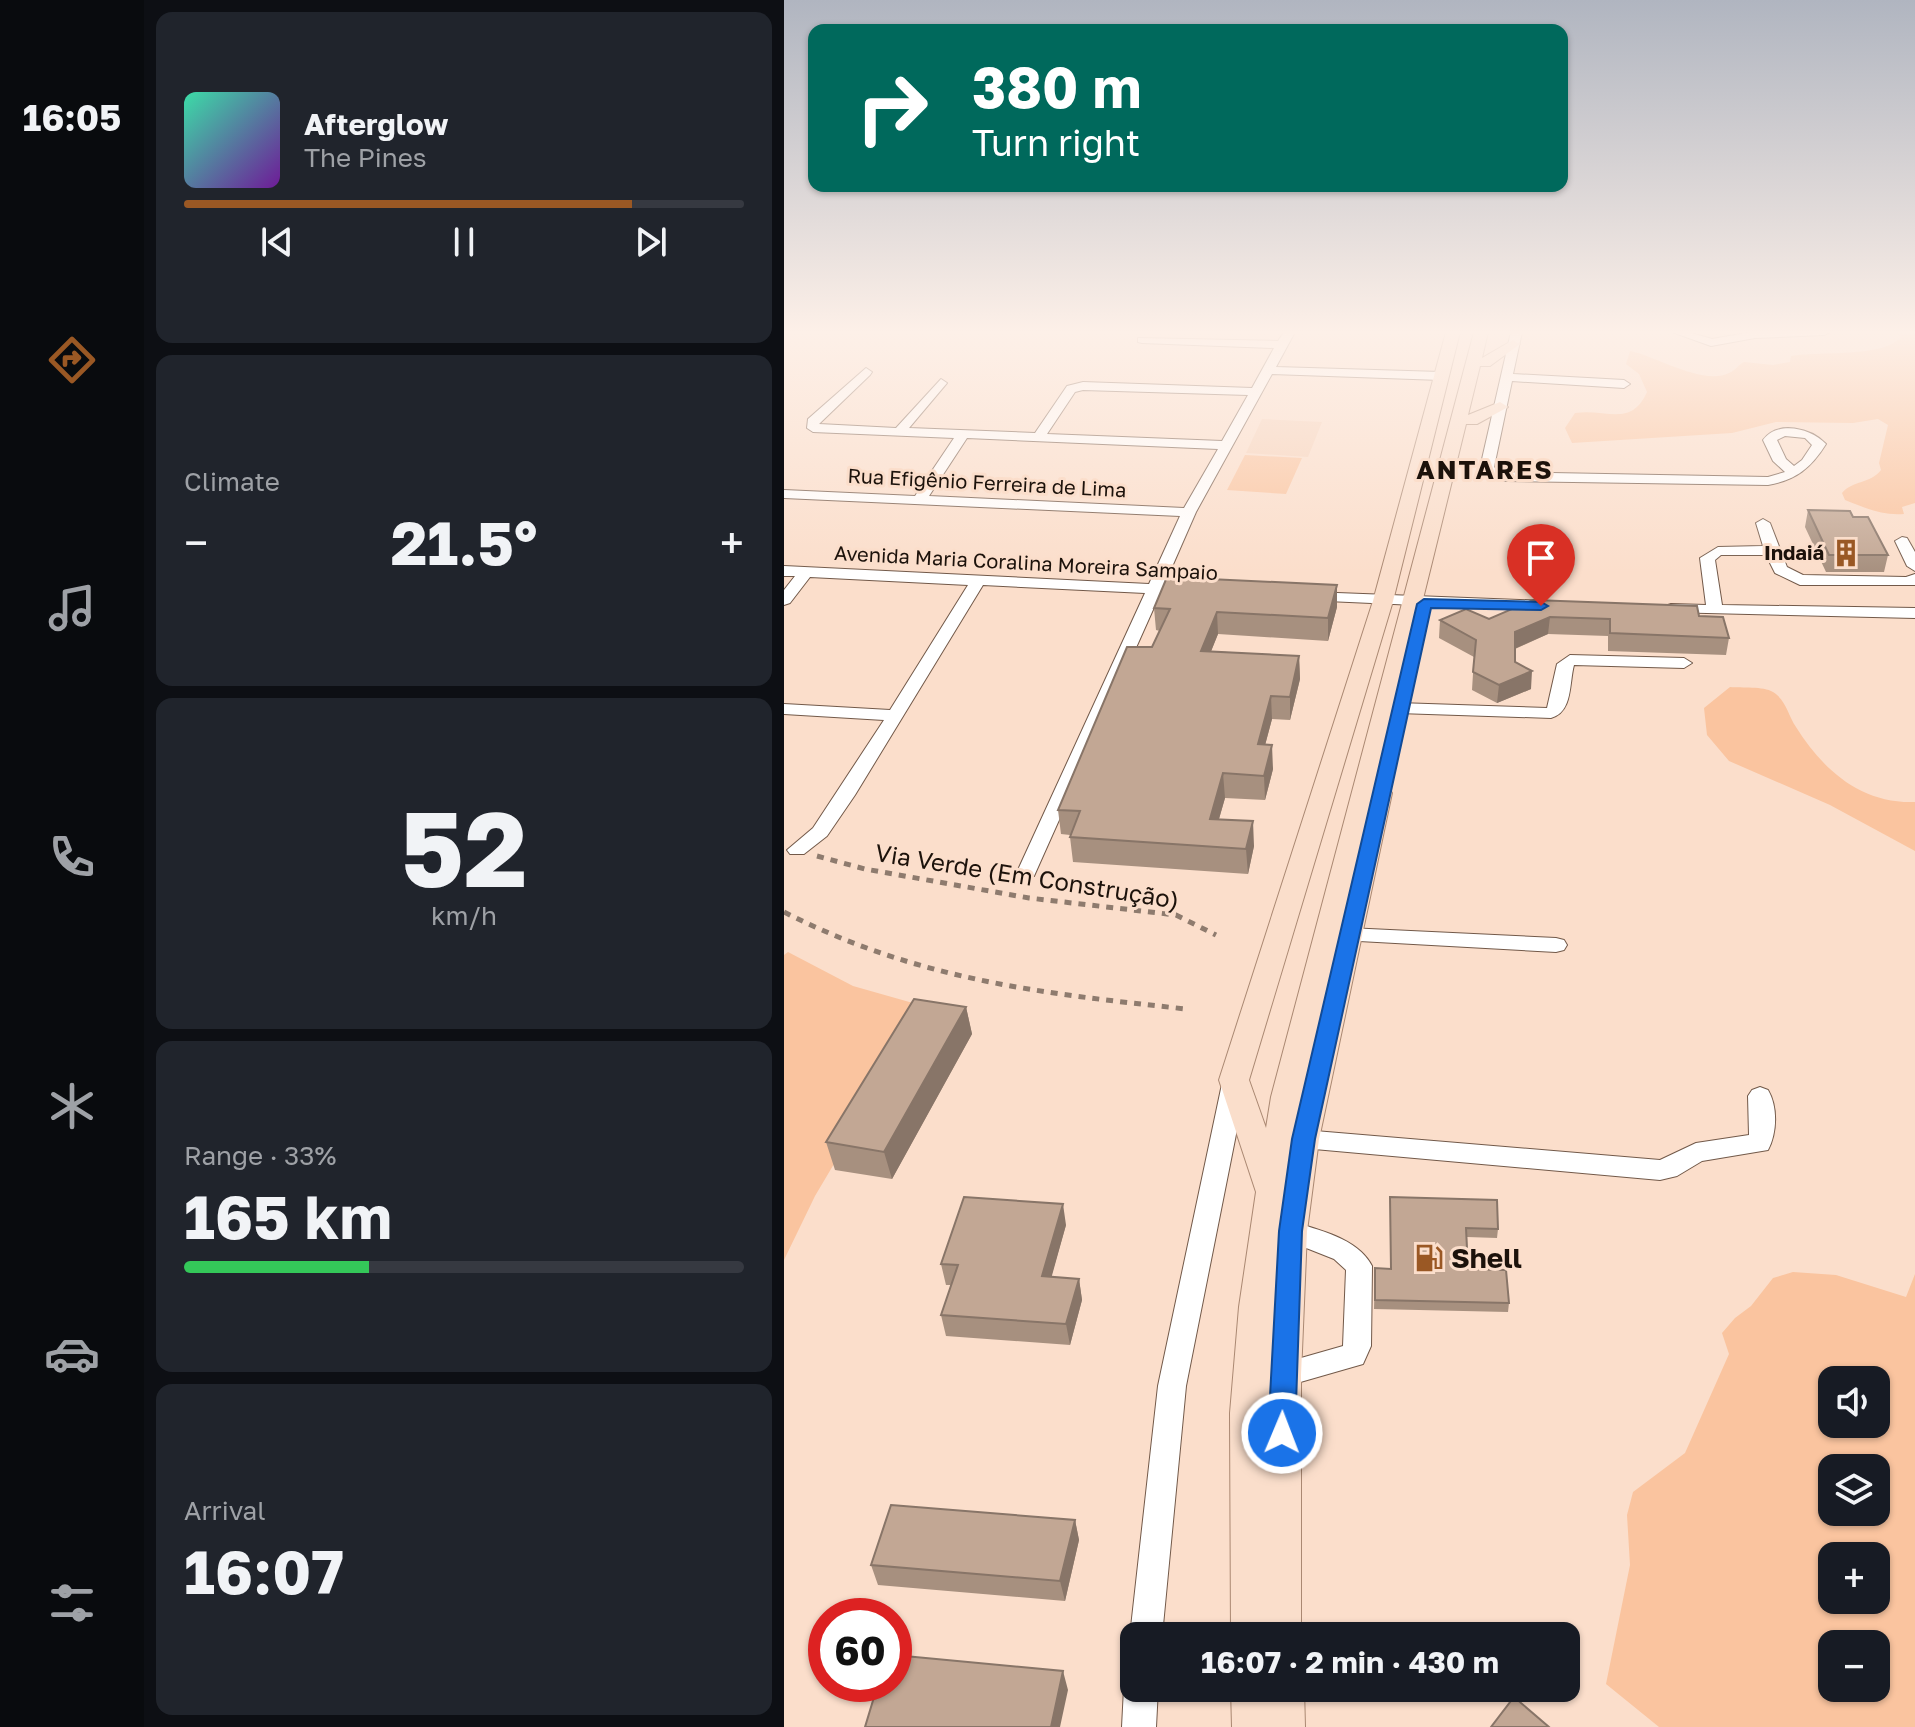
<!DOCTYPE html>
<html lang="en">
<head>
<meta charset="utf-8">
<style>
	body { margin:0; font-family:"Golos Text",sans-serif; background:#20242c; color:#f1f3f6; height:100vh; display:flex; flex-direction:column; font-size:30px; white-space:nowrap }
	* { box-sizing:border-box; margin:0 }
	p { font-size:26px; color:#9ea1a6 }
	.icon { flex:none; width:44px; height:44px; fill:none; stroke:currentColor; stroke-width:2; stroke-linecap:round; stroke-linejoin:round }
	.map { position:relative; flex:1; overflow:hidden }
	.sheet { display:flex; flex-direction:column; gap:12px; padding:12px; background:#0d0f14; width:640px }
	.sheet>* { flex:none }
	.guide { position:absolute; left:24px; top:24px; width:760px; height:168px; border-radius:16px; box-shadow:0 2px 6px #0004; background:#00695c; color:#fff; overflow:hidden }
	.buttons { position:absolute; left:1034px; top:1366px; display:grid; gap:16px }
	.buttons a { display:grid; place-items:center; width:72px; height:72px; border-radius:16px; background:#171b24; box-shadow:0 2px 6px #0004; font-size:40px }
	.speed { position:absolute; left:24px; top:1598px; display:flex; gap:16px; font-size:40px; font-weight:700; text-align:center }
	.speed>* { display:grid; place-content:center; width:104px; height:104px; border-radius:50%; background:#171b24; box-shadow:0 2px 6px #0004; line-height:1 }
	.speed .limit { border:12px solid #d22; background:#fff; color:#111 }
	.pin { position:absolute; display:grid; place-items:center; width:68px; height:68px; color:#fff; margin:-82px -34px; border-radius:50% 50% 50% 0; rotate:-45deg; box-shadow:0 0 8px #0007 }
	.pin .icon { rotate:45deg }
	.me { position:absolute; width:88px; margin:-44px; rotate:1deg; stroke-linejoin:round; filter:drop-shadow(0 0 6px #0008) }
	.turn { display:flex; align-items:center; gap:28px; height:168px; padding:0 32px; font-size:36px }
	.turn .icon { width:104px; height:104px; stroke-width:2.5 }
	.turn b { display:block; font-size:56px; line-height:68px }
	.big { font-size:60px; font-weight:700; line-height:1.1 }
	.sheet .card { flex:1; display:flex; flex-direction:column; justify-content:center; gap:12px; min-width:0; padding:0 28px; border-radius:16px; background:#20242c }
	.sheet .dial { align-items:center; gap:0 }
	.dial b { font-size:104px; line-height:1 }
	.song { display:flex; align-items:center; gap:24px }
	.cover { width:96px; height:96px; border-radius:12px; background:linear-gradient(135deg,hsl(160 70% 55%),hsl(280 70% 35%)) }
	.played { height:8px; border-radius:4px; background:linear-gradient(90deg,#9a5824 80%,#363941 80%) }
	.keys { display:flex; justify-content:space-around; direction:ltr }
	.heat { display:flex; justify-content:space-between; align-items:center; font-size:44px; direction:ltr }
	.charge { height:12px; border-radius:6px; background:linear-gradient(90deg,#34c759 33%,#363941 0) }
	.trip { position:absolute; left:336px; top:1622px; width:460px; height:80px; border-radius:16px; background:#171b24; box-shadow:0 2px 6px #0004; font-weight:700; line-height:80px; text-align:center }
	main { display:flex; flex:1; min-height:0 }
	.dock { display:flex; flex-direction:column; width:144px; justify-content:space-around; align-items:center; background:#090b0e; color:#9ea1a6 }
	.dock .icon { width:56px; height:56px }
	.dock .on { color:#9a5824 }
	.dock b { font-size:36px; color:#f1f3f6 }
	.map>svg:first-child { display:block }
</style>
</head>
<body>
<main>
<nav class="dock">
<b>16:05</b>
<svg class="icon on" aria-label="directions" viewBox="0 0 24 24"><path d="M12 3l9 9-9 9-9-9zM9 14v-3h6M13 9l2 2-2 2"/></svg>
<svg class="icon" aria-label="music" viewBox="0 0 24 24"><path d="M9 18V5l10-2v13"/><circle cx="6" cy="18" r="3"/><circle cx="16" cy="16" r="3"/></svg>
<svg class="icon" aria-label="phone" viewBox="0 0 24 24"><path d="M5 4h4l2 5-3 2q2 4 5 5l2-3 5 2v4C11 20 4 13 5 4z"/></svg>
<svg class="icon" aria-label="climate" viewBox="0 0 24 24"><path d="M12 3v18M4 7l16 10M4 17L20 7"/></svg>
<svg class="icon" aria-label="car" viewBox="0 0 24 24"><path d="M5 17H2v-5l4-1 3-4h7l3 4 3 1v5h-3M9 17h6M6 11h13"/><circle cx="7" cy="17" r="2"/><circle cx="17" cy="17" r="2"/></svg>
<svg class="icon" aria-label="filters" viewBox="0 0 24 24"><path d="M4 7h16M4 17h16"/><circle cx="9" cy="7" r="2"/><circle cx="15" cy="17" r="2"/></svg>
</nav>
<section class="sheet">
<div class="card">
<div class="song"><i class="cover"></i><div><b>Afterglow</b><p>The Pines</p></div></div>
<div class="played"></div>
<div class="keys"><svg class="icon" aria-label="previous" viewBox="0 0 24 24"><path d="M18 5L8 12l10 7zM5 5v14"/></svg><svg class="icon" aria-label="pause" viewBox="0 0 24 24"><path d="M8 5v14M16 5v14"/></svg><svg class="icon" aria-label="next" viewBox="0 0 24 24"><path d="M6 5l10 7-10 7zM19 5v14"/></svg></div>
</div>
<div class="card"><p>Climate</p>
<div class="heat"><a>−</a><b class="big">21.5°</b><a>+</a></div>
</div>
<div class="card dial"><b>52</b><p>km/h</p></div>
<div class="card"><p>Range · 33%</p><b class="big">165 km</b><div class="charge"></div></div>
<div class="card"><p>Arrival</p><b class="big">16:07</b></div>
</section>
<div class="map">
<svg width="1131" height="1727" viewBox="0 0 1131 1727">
	<rect width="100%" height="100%" fill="#fbdecb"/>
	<path fill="#f6d2ba" d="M478 419 538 422 524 457 462 453Z"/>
	<path fill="#fac49f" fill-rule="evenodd" d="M1111 332H1131V503L1118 507 1120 514C1099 516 1081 508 1061 500L1058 493C1069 480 1086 484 1097 470L1095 463 1104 425 1094 419 1069 423 992 422 948 433 788 443 781 428 791 413C822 408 847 428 863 392L855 374 842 364 846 351C872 356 919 386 945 373 951 371 954 365 960 362L989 365 1006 362 1007 356C1033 351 1100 358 1117 337Z
		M461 455 518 458 502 494 443 490Z
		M946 687C958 688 979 686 989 692 1002 700 1004 715 1012 727 1039 770 1077 804 1131 802V851L1046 805 945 761 923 735 920 708Z
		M4 952 69 986 143 1007 31 1196 0 1260V955Z
		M1009 1272 1052 1275 1122 1297 1131 1274V1727H875L822 1684 846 1565 843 1515 849 1492 901 1453 945 1354 938 1333 951 1318 967 1306 989 1278ZM1092 1380V1424H1048V1380ZM1092 1468V1512H1048V1468ZM1092 1556V1600H1048V1556ZM1092 1644V1688H1048V1644Z"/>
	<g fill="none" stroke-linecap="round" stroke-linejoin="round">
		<defs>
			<path id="minor" d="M500 332H511L492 367 657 372 663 376 657 380 488 374 412 512 380 585 404 586 412 591 404 596 376 594 250 876H236L233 872 361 593 199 585 71 795 43 836 20 854H6L3 850 29 828 100 720 0 714V704L106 710 184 585 26 577 6 603 0 605V590L11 576H0V566L365 584 396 516 0 498V490L131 496 170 438 29 432 23 428 24 419 82 368 88 372 86 375 35 424 112 428 157 379 163 383 125 428 251 433 283 386 299 382 468 388 490 348 358 343 354 342V338L494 341ZM299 390 464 395 438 441 263 434 291 392ZM183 438 434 449 400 508 145 496Z
				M727 332H738L729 374 840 380 846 384 840 388 728 381 710 467 715 472 984 477 1001 472 989 461 979 440C994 420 1027 428 1042 444 1027 468 1012 480 984 485L723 481 706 478 696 468ZM1001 436 1021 438 1028 445 1018 460 1010 466 1002 459 993 440Z
				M888 332H904L928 339 968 332H1046L1040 335 971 338 927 346Z
				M979 519 986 523 1003 567 1019 575 1122 577 1131 574V585H1016L991 573 982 555H937L931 560 938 605 1131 608V618L881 612V606L887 604 922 605 916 558 934 547 979 546 972 523Z
				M1118 537 1123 538 1131 552V571L1123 566 1111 541Z
				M527 592 763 601 771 606 763 611 521 600 519 597Z
				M786 655 900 658 908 663 900 668 790 665C785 683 789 712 767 718L614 713 605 708 614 703 763 708 773 664Z
				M564 928 772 938 780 940 783 945 780 950 772 952 557 940 553 935Z
				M450 1075 458 1078 462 1084 402 1386 378 1636H350V1646L346 1636 374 1386 438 1084 442 1078Z
				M976 1087 984 1090C994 1107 993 1133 984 1150L918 1161 893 1176 876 1180 519 1148 510 1146 507 1139 510 1132 519 1130 876 1160 912 1143 965 1135 964 1096 968 1090Z
				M506 1221C534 1230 574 1238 588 1266L587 1346 579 1364 499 1387 489 1384 485 1375 489 1366 559 1346 562 1270 550 1259 497 1238 493 1231 497 1224Z
				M350 1674V1688H374L372 1727H338L340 1688 345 1676Z"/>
			<path id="major" d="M662 332H676L609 601 465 1080 482 1128 487 1097 690 332H704L698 358 729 340 736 344 706 366H696L684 415 716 402 724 407 693 424H682L593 786 605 788 608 793 535 1139 523 1231 517 1375V1636H447L446 1413 455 1307 472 1192 435 1080 589 601Z
				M447 1688H520L521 1727H448Z"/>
		</defs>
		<use href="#minor" stroke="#725949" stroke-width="2"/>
		<use href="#major" stroke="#aa8872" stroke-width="2"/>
		<path stroke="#8e7b6e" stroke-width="5" stroke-dasharray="7 7" stroke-linecap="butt" d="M33 856 81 869 245 898 392 915 432 935
			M0 912C134 980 255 993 402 1009"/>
		<use href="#minor" fill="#fff" fill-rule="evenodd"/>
		<use href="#major" fill="#fadecb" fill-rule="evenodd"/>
	</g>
	<path fill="#a7907f" d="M1024 510 1069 517 1104 555 1100 572H1042L1021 527Z
		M553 585V607L544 641 434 634 427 651 515 656 516 679 506 720 488 719 481 745 489 769 481 800 441 798 435 819 470 846 464 874 289 862 286 837V835L277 834 274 810 368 647 376 631 372 630 370 608Z
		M749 600 915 616 945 638 942 655 824 651V636L764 634 731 649V662L747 689 713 703 688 690 690 657 655 638 656 620 705 619Z
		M182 1007 188 1034 108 1179 51 1170 42 1142Z
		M606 1197 714 1229 713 1238 683 1237 684 1269 725 1303 724 1312 590 1309 591 1268 607 1269Z
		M282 1225 267 1277 295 1279 298 1300 286 1345 162 1336 157 1315 167 1285H162L157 1264Z
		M291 1520 295 1540 281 1601 94 1585 87 1565Z"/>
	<path fill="#887568" d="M553 585V607L544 641V618Z
		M433 612 434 634 418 674 417 651Z
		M766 617 764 634 730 649 731 632Z
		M515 656 516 679 506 720V697Z
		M748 671 747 689 713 703 715 685Z
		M487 696 488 719 475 768 474 744Z
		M488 745 489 769 481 800 480 776Z
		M439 773 441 798 428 843 426 819Z
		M469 821 470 846 464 874 462 849Z
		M182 1007 188 1034 108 1179 100 1152Z
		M279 1204 282 1225 262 1297 258 1276Z
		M295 1279 298 1300 286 1345 282 1324Z
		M291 1520 295 1540 281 1601 276 1581Z
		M279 1671 284 1690 276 1727H267Z"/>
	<path fill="#c2a794" stroke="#887568" stroke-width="2" d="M1024 510 1066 511 1069 517H1084L1104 555H1045Z
		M383 577 553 585 544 618 433 612 417 651 515 656 506 697 487 696 474 744 488 745 480 776 439 773 426 819 469 821 462 849 286 837 296 811 274 810 343 647H368L386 609 370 608Z
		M749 600 913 606 915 616 939 617 945 638 826 633V619L766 617 731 632V662L748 671 715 685 689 672 692 640 656 620 682 609 705 619Z
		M130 999 182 1007 100 1152 42 1142Z
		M180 1197 279 1204 258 1276 295 1279 282 1324 157 1315 174 1265 157 1264Z
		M606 1197 713 1200 714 1229 682 1228 684 1269 722 1270 725 1303 591 1300V1268L607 1269Z
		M107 1505 291 1520 276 1581 87 1565Z
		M110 1655 279 1671 267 1727H81L94 1684H110Z
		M730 1697 765 1727H707Z"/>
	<linearGradient id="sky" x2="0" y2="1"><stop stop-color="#b0b5c0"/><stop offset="0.58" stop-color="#fdf0e8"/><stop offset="1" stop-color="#fdf0e8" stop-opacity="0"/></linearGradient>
	<rect width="1131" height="573" fill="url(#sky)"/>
	<path fill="#1a73e8" stroke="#114b97" stroke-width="2" d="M640 599 757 602 764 606 757 610 647 608 531 1139 518 1231 511 1433 507 1441 498 1445 488 1441 484 1433 495 1231 508 1139 633 604Z"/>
	<defs>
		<symbol id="building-bare" viewBox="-9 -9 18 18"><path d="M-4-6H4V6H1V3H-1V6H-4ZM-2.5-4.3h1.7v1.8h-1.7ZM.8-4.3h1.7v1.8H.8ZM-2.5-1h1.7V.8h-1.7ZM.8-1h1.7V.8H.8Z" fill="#9a5824" stroke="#fbdecb" stroke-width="2.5" paint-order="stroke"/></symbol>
		<symbol id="fuel-bare" viewBox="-9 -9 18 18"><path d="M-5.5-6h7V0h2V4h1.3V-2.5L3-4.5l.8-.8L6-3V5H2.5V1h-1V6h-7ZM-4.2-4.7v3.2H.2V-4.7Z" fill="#9a5824" stroke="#fbdecb" stroke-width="2.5" paint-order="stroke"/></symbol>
	</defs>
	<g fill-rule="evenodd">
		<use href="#building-bare" x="1042" y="533" width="40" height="40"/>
		<use href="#fuel-bare" x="625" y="1238" width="40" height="40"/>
	</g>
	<g text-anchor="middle" stroke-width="6" stroke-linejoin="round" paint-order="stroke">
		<g font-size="20" fill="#1c120b" stroke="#fbdecb">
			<text transform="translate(203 483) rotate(3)" y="7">Rua Efigênio Ferreira de Lima</text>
			<text transform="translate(242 563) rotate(3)" y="7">Avenida Maria Coralina Moreira Sampaio</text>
		</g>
		<g font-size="20" font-weight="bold" fill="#1c120b" stroke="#fbdecb" text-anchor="end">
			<text x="1040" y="560">Indaiá</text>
		</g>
		<g font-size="24" fill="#1c120b" stroke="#fbdecb">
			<text transform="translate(243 877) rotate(9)" y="8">Via Verde (Em Construção)</text>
		</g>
		<g font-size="26" font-weight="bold" letter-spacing="2" fill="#1c120b" stroke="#fbdecb">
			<text x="701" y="479">ANTARES</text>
		</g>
		<g font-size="28" font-weight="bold" fill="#1c120b" stroke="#fbdecb" text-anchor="start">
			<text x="667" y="1268">Shell</text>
		</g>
	</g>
</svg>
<div class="buttons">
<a><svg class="icon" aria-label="sound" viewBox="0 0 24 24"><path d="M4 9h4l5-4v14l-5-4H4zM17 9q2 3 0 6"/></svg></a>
<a><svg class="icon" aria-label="layers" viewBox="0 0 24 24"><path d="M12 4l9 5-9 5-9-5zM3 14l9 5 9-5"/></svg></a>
<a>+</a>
<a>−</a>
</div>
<div class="speed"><div class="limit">60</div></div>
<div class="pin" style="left:757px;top:606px;background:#d93025"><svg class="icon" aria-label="arrive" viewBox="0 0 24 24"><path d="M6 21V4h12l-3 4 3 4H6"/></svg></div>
<svg class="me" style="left:498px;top:1433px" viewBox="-20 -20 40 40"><circle r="17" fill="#1a73e8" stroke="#fff" stroke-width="3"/><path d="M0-11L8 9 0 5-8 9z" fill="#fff"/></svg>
<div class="trip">16:07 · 2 min · 430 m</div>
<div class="guide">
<div class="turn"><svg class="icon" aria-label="right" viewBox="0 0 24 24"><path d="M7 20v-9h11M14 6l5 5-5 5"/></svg><div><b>380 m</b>Turn right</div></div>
</div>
</div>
</main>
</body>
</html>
